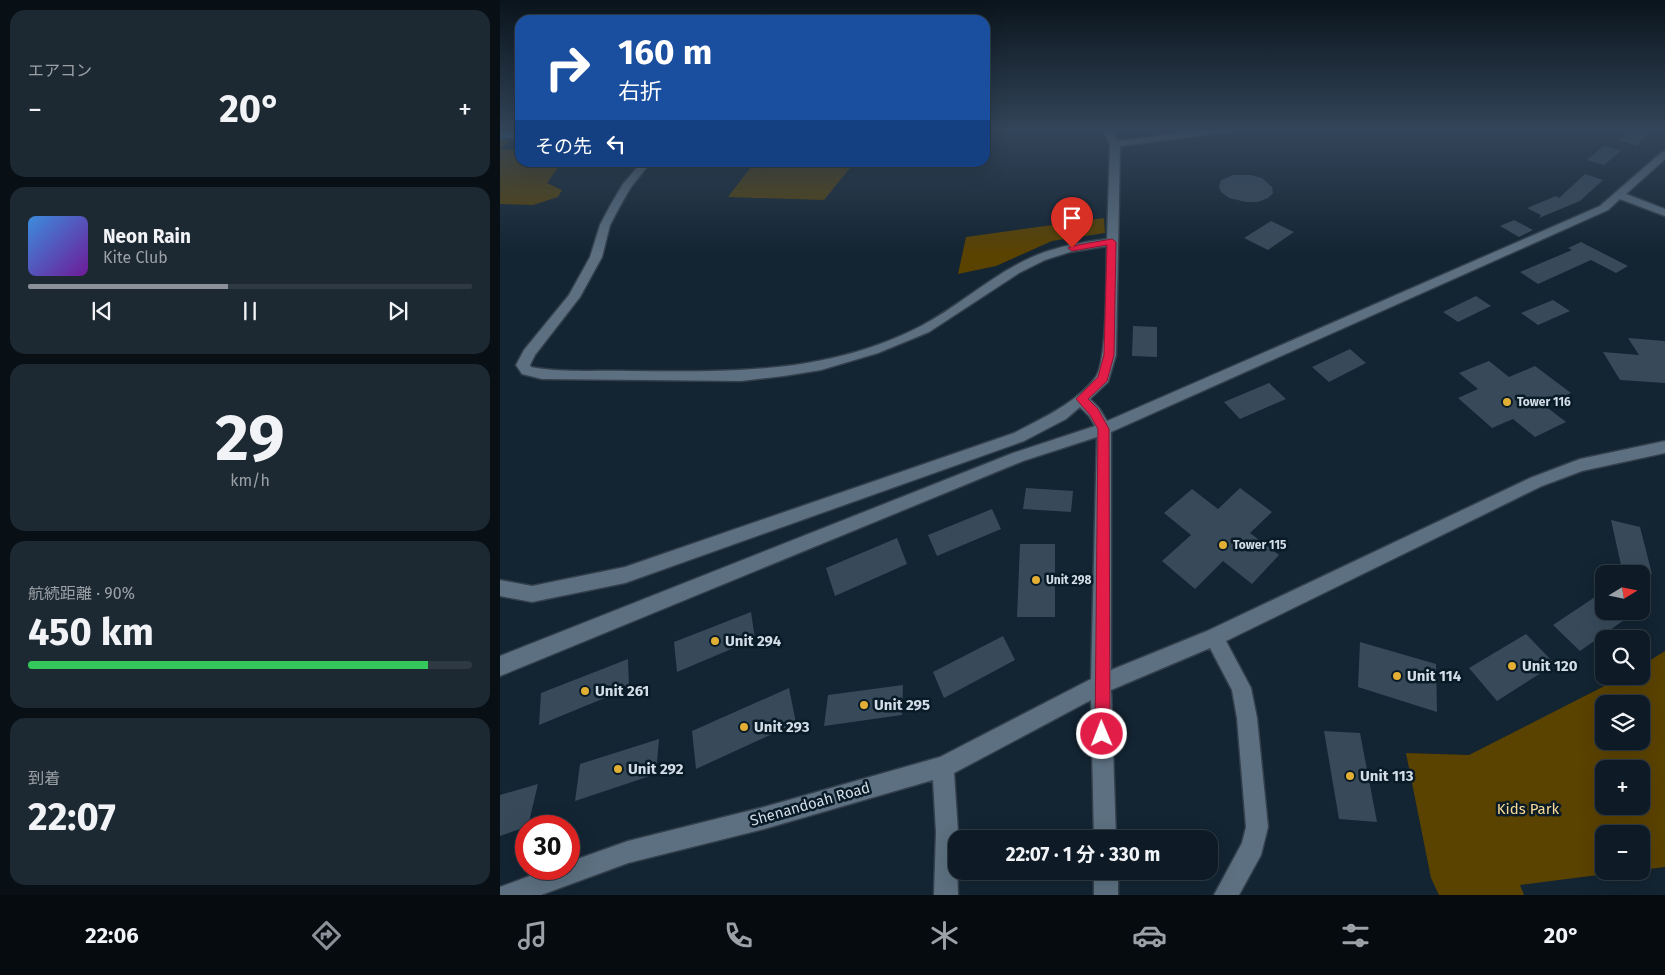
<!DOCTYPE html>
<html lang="ja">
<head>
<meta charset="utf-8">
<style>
	body { margin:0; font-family:"Fira Sans","Noto Sans JP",sans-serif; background:#1c2832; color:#f1f3f6; height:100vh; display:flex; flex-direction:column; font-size:19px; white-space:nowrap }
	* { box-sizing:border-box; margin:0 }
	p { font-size:16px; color:#9ba1a7 }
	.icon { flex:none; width:28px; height:28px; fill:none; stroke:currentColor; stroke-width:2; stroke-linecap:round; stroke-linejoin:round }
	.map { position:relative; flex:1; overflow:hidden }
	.drawer { display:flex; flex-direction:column; gap:10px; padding:10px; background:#080f15; width:500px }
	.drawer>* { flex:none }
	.guide { position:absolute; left:15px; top:15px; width:475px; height:152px; border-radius:15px; box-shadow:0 5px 20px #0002,0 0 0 1px #2e3943; background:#1a4fa0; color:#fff; overflow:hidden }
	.needle { width:32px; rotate:80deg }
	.fabs { position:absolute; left:1095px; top:565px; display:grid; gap:10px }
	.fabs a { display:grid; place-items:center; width:55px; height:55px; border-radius:10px; background:#0e1b26; box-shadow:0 5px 20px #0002,0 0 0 1px #2e3943; font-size:25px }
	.speed { position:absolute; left:15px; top:815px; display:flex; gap:10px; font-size:25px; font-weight:700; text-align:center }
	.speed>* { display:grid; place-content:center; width:65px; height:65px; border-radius:50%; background:#0e1b26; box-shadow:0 5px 20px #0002,0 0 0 1px #2e3943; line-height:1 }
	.speed .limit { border:8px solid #d22; background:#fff; color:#111 }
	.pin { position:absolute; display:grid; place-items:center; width:42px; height:42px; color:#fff; margin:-51px -21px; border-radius:50% 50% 50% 0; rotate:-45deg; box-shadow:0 0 5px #0007 }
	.pin .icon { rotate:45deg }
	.me { position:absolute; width:55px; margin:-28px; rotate:359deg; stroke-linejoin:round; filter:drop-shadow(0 0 4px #0008) }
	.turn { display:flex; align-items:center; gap:18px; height:105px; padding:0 20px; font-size:22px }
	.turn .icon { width:65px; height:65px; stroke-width:2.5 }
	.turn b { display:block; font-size:35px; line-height:42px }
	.then { display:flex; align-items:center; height:48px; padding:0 20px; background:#0003; gap:10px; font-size:19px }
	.big { font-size:38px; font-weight:700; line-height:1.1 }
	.drawer .tile { flex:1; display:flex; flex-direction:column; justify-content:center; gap:8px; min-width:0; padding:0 18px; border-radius:15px; background:#1c2832 }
	.drawer .dial { align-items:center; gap:0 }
	.dial b { font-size:65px; line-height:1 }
	.song { display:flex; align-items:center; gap:15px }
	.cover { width:60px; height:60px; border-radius:8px; background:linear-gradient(135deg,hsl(210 70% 55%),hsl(280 70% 35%)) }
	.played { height:5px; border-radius:2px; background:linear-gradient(90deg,#8c9099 45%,#2e3943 45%) }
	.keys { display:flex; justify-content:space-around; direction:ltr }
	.heat { display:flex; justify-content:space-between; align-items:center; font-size:28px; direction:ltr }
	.charge { height:8px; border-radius:4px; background:linear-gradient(90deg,#34c759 90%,#2e3943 0) }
	.trip { position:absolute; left:448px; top:830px; width:270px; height:50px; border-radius:15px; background:#0e1b26; box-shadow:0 5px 20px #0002,0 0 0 1px #2e3943; font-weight:700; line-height:50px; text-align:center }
	.tabs { display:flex; height:80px; justify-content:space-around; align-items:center; background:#060b0f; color:#9ba1a7 }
	.tabs .icon { width:35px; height:35px }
	.tabs .selected { color:#8c9099 }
	.tabs b { font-size:22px; color:#f1f3f6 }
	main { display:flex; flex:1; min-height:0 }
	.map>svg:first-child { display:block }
</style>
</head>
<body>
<main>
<section class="drawer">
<div class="tile"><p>エアコン</p>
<div class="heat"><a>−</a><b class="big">20°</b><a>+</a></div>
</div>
<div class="tile">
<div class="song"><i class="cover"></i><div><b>Neon Rain</b><p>Kite Club</p></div></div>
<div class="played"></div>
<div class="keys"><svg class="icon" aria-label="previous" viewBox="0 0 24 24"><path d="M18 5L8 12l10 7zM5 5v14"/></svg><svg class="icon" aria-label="pause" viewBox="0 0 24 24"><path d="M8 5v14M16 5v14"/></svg><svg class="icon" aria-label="next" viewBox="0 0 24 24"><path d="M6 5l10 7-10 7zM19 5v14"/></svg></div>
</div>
<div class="tile dial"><b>29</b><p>km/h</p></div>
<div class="tile"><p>航続距離 · 90%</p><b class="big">450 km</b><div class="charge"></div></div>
<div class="tile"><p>到着</p><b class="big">22:07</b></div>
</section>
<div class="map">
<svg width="1165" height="895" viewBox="0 0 1165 895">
	<rect width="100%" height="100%" fill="#132432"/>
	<path fill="#5a4201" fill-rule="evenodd" d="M0 140H10L1 149 20 150V162L58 165 57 169 47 183 62 190 58 197 33 205 0 204Z
		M254 163V162L354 163 324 200 228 197Z
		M604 218 605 233 552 241 496 266 458 274 466 237Z
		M1165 651V867L1141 870V834H1104V871H1129L1020 885 1024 895H939L931 878 906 753 969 755 1124 676H1141V666ZM1104 704H1141V741H1104ZM1104 769H1141V806H1104Z"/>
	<path fill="#384a5a" d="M1131 129H1137L1150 133 1136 146 1119 140Z
		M1104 145 1121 151 1104 165 1087 160Z
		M1085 174 1103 180 1080 201 1039 218 1041 215 1027 208 1056 196 1059 198Z
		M734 175H751L762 178 772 187 773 193 768 198 758 202H746L729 198 721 192 719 186 721 180Z
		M1014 220 1033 230 1019 237 1000 226Z
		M771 221 794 232 768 250 744 238Z
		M1081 242 1128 266 1116 273 1091 260 1038 284 1020 272 1072 250 1068 248Z
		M976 296 991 306 958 322 943 312Z
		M1053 300 1070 311 1038 325 1021 313Z
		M633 326 657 327V357L632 356Z
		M1128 338 1165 341V383L1120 380 1103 352 1139 355Z
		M850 349 866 363 829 382 812 367Z
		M989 361 1009 377 1035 366 1071 393 1044 405 1066 422 1035 437 1013 419 992 428 958 398 978 389 959 373Z
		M769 383 786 399 740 419 724 402Z
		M526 488 573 491 571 512 523 509Z
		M740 488 772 512 750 533 779 555 752 584 723 561 695 589 662 561 691 535 664 513 692 489 718 509Z
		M492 509 501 529 437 556 428 535Z
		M1111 520 1140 527 1152 574H1123Z
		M397 538 407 564 335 596 326 568Z
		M520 544H555V617H517Z
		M1104 591V611H1119L1127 618 1080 651 1053 625Z
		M251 612 255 639 177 672 174 642Z
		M1026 634 1055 664 997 701 969 668Z
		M503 636 515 660 444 698 433 672Z
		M860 642 936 664 937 712 858 687Z
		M128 659 129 688 39 725 41 693Z
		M403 685 402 715 324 726 328 695Z
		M289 688 296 723 196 769 192 731Z
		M824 731 860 733 877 822 839 819Z
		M159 739 156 774 75 801 80 764Z
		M38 784 28 826 0 836V795Z"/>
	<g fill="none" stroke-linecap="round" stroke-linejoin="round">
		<defs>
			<path id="minor" d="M602 129H610L618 141 708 129H731L727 132 620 146 616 355 608 382 590 399 599 408 607 421 1100 206 1162 152 1165 151V159L1126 194 1165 209V216L1120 199 1108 210 611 432V670L707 631 1030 478 1080 459 1165 441V453L1082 471 1042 486 726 641 751 688 757 718 768 827 761 855 739 895H714L742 843 746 827 737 718 732 690 710 648 611 690 616 839H594L591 700 454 773 458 832V839H456L458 895H434L436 832 433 780 264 829 128 863 41 895H0V887L49 869H69V862L128 841 264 807 440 757 591 679 597 437 523 461 0 676V656L513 453 595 426 589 416 580 407 566 419 524 441 125 583 32 602 0 596V580L32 586 125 567 514 433C542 418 575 404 595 378 608 363 606 270 607 246L570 252 545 260 519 273 429 332 378 353 321 370 284 376 241 381 42 379 22 374 16 365 24 350 69 295 90 257 100 225 110 206 123 184 142 162H151L131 187 120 206 110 225 102 257 80 297 35 355 30 365 31 367C63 373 97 370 129 371 231 372 328 374 421 326 461 305 495 272 537 255 559 246 583 242 607 239L610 144Z
				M594 871H618V895H594Z"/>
			<path id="major" d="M20 130V136L0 139V133Z"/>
		</defs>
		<use href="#minor" stroke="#333f4b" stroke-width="3"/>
		<use href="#major" stroke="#333f4b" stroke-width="3"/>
		<use href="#minor" fill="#5c7081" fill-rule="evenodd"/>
		<use href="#major" fill="#3687bf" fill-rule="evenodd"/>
	</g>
	<linearGradient id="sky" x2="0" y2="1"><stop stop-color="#0a141c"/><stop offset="0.51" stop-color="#33455a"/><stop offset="1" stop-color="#33455a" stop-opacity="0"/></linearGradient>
	<rect width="1165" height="254" fill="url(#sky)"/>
	<path fill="#e11d48" stroke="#92132f" d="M612 239 616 242 614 355 607 381 588 399 598 409 609 429 610 734 608 740 602 742 597 740 595 734 598 429 590 415 576 399 598 377 604 355 607 245 572 251 568 248 572 246Z"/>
	<g fill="#e2af34" stroke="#0a1b28" stroke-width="2">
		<circle cx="1007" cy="402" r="5"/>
		<circle cx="723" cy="545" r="5"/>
		<circle cx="536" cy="580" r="5"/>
		<circle cx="215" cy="641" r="5"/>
		<circle cx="1012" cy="666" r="5"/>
		<circle cx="897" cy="676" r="5"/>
		<circle cx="85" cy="691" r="5"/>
		<circle cx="364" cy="705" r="5"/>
		<circle cx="244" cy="727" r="5"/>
		<circle cx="118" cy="769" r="5"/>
		<circle cx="850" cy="776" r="5"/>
	</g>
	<g text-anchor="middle" stroke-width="5" stroke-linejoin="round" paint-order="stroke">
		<g font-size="12" font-weight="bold" fill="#d2dde7" stroke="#0a1b28" text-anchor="start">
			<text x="1017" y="406">Tower 116</text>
			<text x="733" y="549">Tower 115</text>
			<text x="546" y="584">Unit 298</text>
		</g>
		<g font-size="15" font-weight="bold" fill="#d2dde7" stroke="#0a1b28" text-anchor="start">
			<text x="225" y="646">Unit 294</text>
			<text x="1022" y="671">Unit 120</text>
			<text x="907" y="681">Unit 114</text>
			<text x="95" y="696">Unit 261</text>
			<text x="374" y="710">Unit 295</text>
			<text x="254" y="732">Unit 293</text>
			<text x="128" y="774">Unit 292</text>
			<text x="860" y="781">Unit 113</text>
		</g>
		<g font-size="15" fill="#d2dde7" stroke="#0a1b28">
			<text transform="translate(310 804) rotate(-16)" y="5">Shenandoah Road</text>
		</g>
		<g font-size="15" fill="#f8d896" stroke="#0a1b28">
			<text x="1028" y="814">Kids Park</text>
		</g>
	</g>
</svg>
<div class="fabs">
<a><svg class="needle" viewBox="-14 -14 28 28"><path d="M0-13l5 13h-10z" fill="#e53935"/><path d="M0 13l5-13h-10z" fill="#9ba1a7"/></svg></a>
<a><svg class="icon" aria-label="search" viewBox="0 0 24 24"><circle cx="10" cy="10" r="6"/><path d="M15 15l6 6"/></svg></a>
<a><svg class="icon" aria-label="layers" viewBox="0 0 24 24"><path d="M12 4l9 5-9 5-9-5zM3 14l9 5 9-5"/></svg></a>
<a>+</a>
<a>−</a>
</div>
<div class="speed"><div class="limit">30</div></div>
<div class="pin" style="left:572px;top:248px;background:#d93025"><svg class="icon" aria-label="arrive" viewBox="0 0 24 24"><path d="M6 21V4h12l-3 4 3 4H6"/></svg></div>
<svg class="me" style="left:602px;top:734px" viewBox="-20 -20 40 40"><circle r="17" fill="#e11d48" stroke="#fff" stroke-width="3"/><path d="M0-11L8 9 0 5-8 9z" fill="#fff"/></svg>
<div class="trip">22:07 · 1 分 · 330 m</div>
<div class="guide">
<div class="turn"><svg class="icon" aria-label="right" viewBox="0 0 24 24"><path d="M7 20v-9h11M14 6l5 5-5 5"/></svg><div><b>160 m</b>右折</div></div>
<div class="then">その先<svg class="icon" aria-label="left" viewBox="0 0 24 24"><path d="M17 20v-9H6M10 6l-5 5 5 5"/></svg></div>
</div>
</div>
</main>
<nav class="tabs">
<b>22:06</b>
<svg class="icon selected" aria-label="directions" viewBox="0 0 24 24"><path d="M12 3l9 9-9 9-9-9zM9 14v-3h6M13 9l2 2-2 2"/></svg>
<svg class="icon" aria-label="music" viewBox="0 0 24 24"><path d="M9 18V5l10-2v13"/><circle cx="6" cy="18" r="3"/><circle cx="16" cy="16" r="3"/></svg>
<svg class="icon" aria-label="phone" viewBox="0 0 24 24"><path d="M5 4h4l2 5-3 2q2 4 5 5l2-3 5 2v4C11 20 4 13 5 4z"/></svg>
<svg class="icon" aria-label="climate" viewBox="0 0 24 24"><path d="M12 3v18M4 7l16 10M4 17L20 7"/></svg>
<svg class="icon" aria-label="car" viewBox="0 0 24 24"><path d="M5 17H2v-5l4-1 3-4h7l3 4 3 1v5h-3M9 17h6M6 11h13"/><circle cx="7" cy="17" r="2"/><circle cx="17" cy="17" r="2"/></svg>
<svg class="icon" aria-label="filters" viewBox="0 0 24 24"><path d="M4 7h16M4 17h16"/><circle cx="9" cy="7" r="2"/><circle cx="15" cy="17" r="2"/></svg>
<b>20°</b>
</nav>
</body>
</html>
